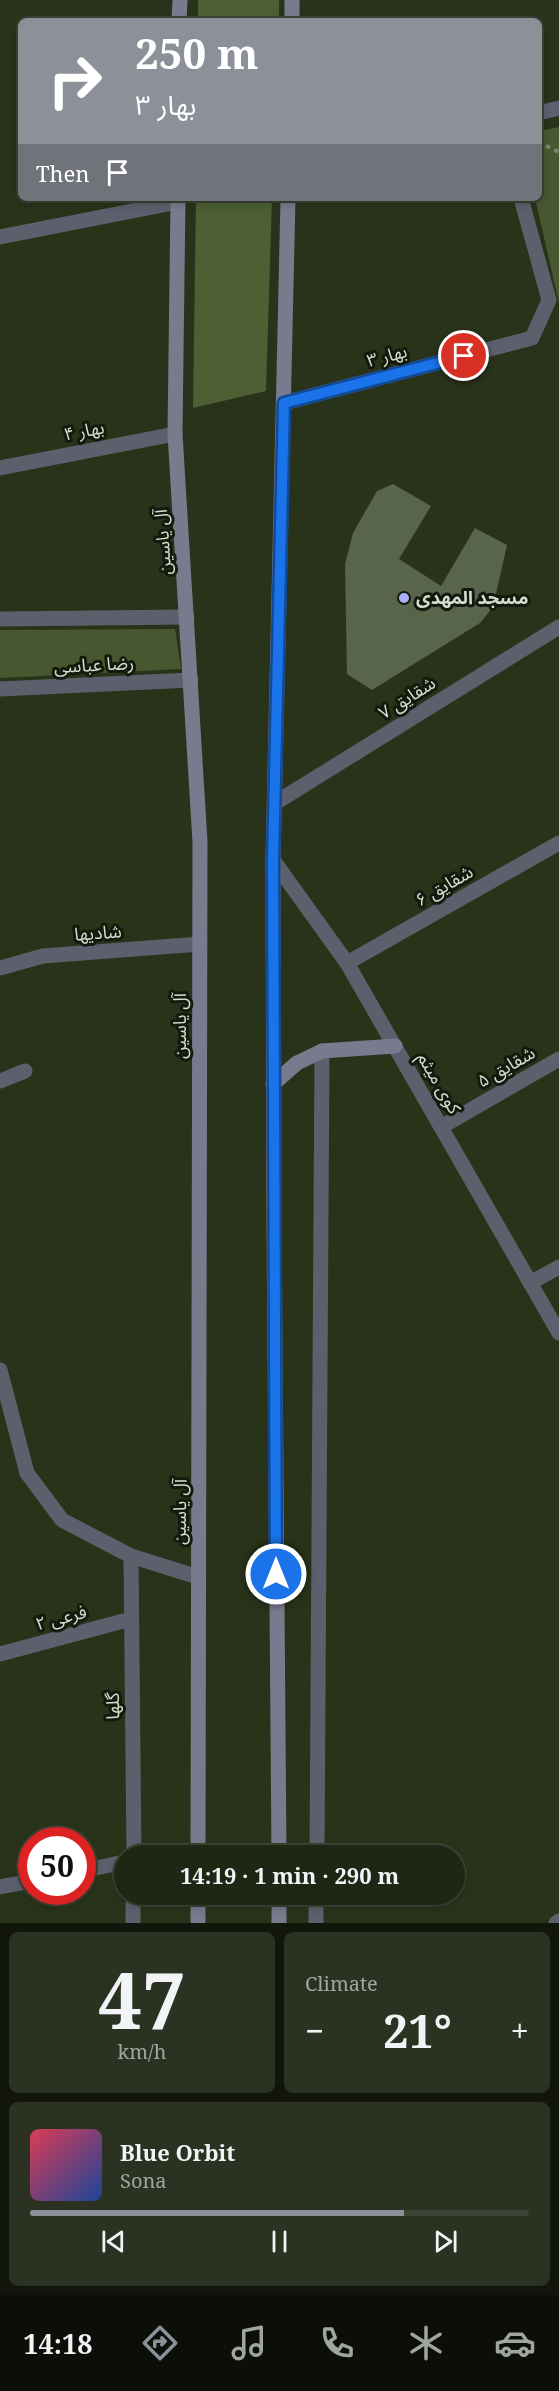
<!DOCTYPE html>
<html lang="en">
<head>
<meta charset="utf-8">
<style>
	body { margin:0; font-family:"Noto Serif","Noto Sans Arabic",serif; background:#2c3222; color:#f1f3f6; height:100vh; display:flex; flex-direction:column; font-size:22px; white-space:nowrap }
	* { box-sizing:border-box; margin:0 }
	p { font-size:20px; color:#a1a5a0 }
	.icon { flex:none; width:33px; height:33px; fill:none; stroke:currentColor; stroke-width:2; stroke-linecap:round; stroke-linejoin:round }
	.map { position:relative; height:1923px; overflow:hidden }
	.details { display:flex; flex-direction:column; gap:9px; padding:9px; background:#11150b; flex:1 }
	.details>* { flex:none }
	.top-card { position:absolute; left:18px; top:18px; width:524px; height:183px; border-radius:9px; box-shadow:0 3px 9px #0003,0 0 0 2px #3c4334; background:#8c9099; color:#fff; overflow:hidden }
	.speed { position:absolute; left:18px; top:1827px; display:flex; gap:12px; font-size:30px; font-weight:700; text-align:center }
	.speed>* { display:grid; place-content:center; width:78px; height:78px; border-radius:50%; background:#1f2614; box-shadow:0 3px 9px #0003,0 0 0 2px #3c4334; line-height:1 }
	.speed .limit { border:9px solid #d22; background:#fff; color:#111 }
	.pin { position:absolute; display:grid; place-items:center; width:51px; height:51px; color:#fff; margin:-26px; border:3px solid #fff; border-radius:50%; box-shadow:0 2px 6px #0007 }
	.me { position:absolute; width:66px; margin:-33px; rotate:0deg; stroke-linejoin:round; filter:drop-shadow(0 0 4px #0008) }
	.turn { display:flex; align-items:center; gap:21px; height:126px; padding:0 18px; font-size:27px }
	.turn .icon { width:78px; height:78px; stroke-width:2.5 }
	.turn b { display:block; font-size:42px; line-height:51px }
	.then { display:flex; align-items:center; height:57px; padding:0 18px; background:#0003; gap:12px; font-size:22px }
	.big { font-size:45px; font-weight:700; line-height:1.1 }
	.details .widget { flex:1; display:flex; flex-direction:column; justify-content:center; gap:9px; min-width:0; padding:0 21px; border-radius:9px; background:#2c3222 }
	.details .dial { align-items:center; gap:0 }
	.dial b { font-size:78px; line-height:1 }
	.song { display:flex; align-items:center; gap:18px }
	.cover { width:72px; height:72px; border-radius:9px; background:linear-gradient(135deg,hsl(350 70% 55%),hsl(220 70% 35%)) }
	.played { height:6px; border-radius:3px; background:linear-gradient(90deg,#8c9099 75%,#3c4334 75%) }
	.keys { display:flex; justify-content:space-around; direction:ltr }
	.heat { display:flex; justify-content:space-between; align-items:center; font-size:33px; direction:ltr }
	.details .tiles { flex:1; display:grid; gap:9px; grid-template-columns:1fr 1fr }
	.widget:last-child { grid-column:span 2 }
	.trip { position:absolute; left:114px; top:1845px; width:351px; height:60px; border-radius:30px; background:#1f2614; box-shadow:0 3px 9px #0003,0 0 0 2px #3c4334; font-weight:700; line-height:60px; text-align:center }
	.menu { display:flex; height:96px; justify-content:space-around; align-items:center; background:#0c0f08; color:#a1a5a0 }
	.menu .icon { width:42px; height:42px }
	.menu .on { color:#8c9099 }
	.menu b { font-size:27px; color:#f1f3f6 }
	.map>svg:first-child { display:block }
</style>
</head>
<body>
<div class="map">
<svg width="559" height="1923" viewBox="0 0 559 1923">
	<rect width="100%" height="100%" fill="#29331a"/>
	<path fill="#475830" d="M559 127V303L535 198H538L539 131Z
		M175 629 181 669 0 678V630Z"/>
	<path fill="#4d5f33" d="M198 0H279V21H198Z
		M196 198H272L266 391 193 408Z"/>
	<path fill="#59654a" d="M393 484 431 506 399 559 441 586 475 528 507 545 493 607 480 623 372 690 347 674 345 564 353 533 377 491Z"/>
	<g fill="none" stroke-linecap="round" stroke-linejoin="round">
		<path stroke="#7b846f" stroke-width="4" stroke-dasharray="4.5 4.5" stroke-linecap="butt" d="M538 142 559 152"/>
		<path stroke="#5e5f6c" stroke-width="15" d="M538 113 559 108
			M0 237 178 202
			M284 403 532 338 549 300 521 198
			M0 468 175 434
			M275 803 559 627
			M347 963 559 843
			M0 968 43 956 200 944
			M441 1127 559 1059
			M530 1283 559 1267
			M131 1556 134 1856
			M0 1654 131 1619
			M317 1856 322 1051
			M82 1871 124 1862
			M0 1887 32 1881
			M133 1923V1894
			M316 1923V1894
			M556 1923 559 1921"/>
		<path stroke="#5e5f6c" stroke-width="15" d="M0 619 187 617
			M0 689 191 680
			M273 860 347 963 559 1333
			M0 1081 25 1071
			M0 1370 27 1473 62 1520 131 1556 198 1577"/>
		<path stroke="#787a8e" stroke-width="15" d="M179 21 180 0
			M292 21V0
			M178 198 175 434 200 842 198 1856
			M273 1084 297 1063 322 1051 395 1046
			M279 1856 274 1222 273 860 288 198
			M198 1894V1923
			M279 1894V1923"/>
	</g>
	<g fill="none" stroke-linecap="round" stroke-linejoin="round">
		<defs>
			<path id="route" d="M276 1574 273 860 284 403 464 356"/>
		</defs>
		<use href="#route" stroke="#114b97" stroke-width="15"/>
		<use href="#route" stroke="#1a73e8" stroke-width="10"/>
	</g>
	<circle fill="#aab0fb" stroke="#14190e" stroke-width="2" cx="404" cy="598" r="6"/>
	<g text-anchor="middle" stroke-width="6" stroke-linejoin="round" paint-order="stroke">
		<g font-size="18" fill="#d6ddce" stroke="#14190e">
			<text transform="translate(387 356) rotate(-15)" y="6">بهار ۳</text>
			<text transform="translate(84 431) rotate(-11)" y="6">بهار ۴</text>
			<text transform="translate(163 542) rotate(-94)" y="6">آل یاسین</text>
			<text transform="translate(94 665) rotate(-3)" y="6">رضا عباسی</text>
			<text transform="translate(407 698) rotate(-32)" y="6">شقایق ۷</text>
			<text transform="translate(444 886) rotate(-30)" y="6">شقایق ۶</text>
			<text transform="translate(98 933) rotate(-4)" y="6">شادیها</text>
			<text transform="translate(180 1026) rotate(-90)" y="6">آل یاسین</text>
			<text transform="translate(506 1067) rotate(-30)" y="6">شقایق ۵</text>
			<text transform="translate(439 1083) rotate(60)" y="6">کوی میثم</text>
			<text transform="translate(180 1512) rotate(-89)" y="6">آل یاسین</text>
			<text transform="translate(61 1618) rotate(-15)" y="6">فرعی ۲</text>
			<text transform="translate(113 1706) rotate(-91)" y="6">گلها</text>
		</g>
		<g font-size="18" font-weight="bold" fill="#d6ddce" stroke="#14190e" text-anchor="start">
			<text x="416" y="604">مسجد المهدی</text>
		</g>
	</g>
</svg>
<div class="speed"><div class="limit">50</div></div>
<div class="pin" style="left:464px;top:356px;background:#d93025"><svg class="icon" aria-label="arrive" viewBox="0 0 24 24"><path d="M6 21V4h12l-3 4 3 4H6"/></svg></div>
<svg class="me" style="left:276px;top:1574px" viewBox="-20 -20 40 40"><circle r="17" fill="#1a73e8" stroke="#fff" stroke-width="3"/><path d="M0-11L8 9 0 5-8 9z" fill="#fff"/></svg>
<div class="trip">14:19 · 1 min · 290 m</div>
<div class="top-card">
<div class="turn"><svg class="icon" aria-label="right" viewBox="0 0 24 24"><path d="M7 20v-9h11M14 6l5 5-5 5"/></svg><div><b>250 m</b>بهار ۳</div></div>
<div class="then">Then<svg class="icon" aria-label="arrive" viewBox="0 0 24 24"><path d="M6 21V4h12l-3 4 3 4H6"/></svg></div>
</div>
</div>
<section class="details">
<div class="tiles">
<div class="widget dial"><b>47</b><p>km/h</p></div>
<div class="widget"><p>Climate</p>
<div class="heat"><a>−</a><b class="big">21°</b><a>+</a></div>
</div>
<div class="widget">
<div class="song"><i class="cover"></i><div><b>Blue Orbit</b><p>Sona</p></div></div>
<div class="played"></div>
<div class="keys"><svg class="icon" aria-label="previous" viewBox="0 0 24 24"><path d="M18 5L8 12l10 7zM5 5v14"/></svg><svg class="icon" aria-label="pause" viewBox="0 0 24 24"><path d="M8 5v14M16 5v14"/></svg><svg class="icon" aria-label="next" viewBox="0 0 24 24"><path d="M6 5l10 7-10 7zM19 5v14"/></svg></div>
</div>
</div>
</section>
<nav class="menu">
<b>14:18</b>
<svg class="icon on" aria-label="directions" viewBox="0 0 24 24"><path d="M12 3l9 9-9 9-9-9zM9 14v-3h6M13 9l2 2-2 2"/></svg>
<svg class="icon" aria-label="music" viewBox="0 0 24 24"><path d="M9 18V5l10-2v13"/><circle cx="6" cy="18" r="3"/><circle cx="16" cy="16" r="3"/></svg>
<svg class="icon" aria-label="phone" viewBox="0 0 24 24"><path d="M5 4h4l2 5-3 2q2 4 5 5l2-3 5 2v4C11 20 4 13 5 4z"/></svg>
<svg class="icon" aria-label="climate" viewBox="0 0 24 24"><path d="M12 3v18M4 7l16 10M4 17L20 7"/></svg>
<svg class="icon" aria-label="car" viewBox="0 0 24 24"><path d="M5 17H2v-5l4-1 3-4h7l3 4 3 1v5h-3M9 17h6M6 11h13"/><circle cx="7" cy="17" r="2"/><circle cx="17" cy="17" r="2"/></svg>
</nav>
</body>
</html>
